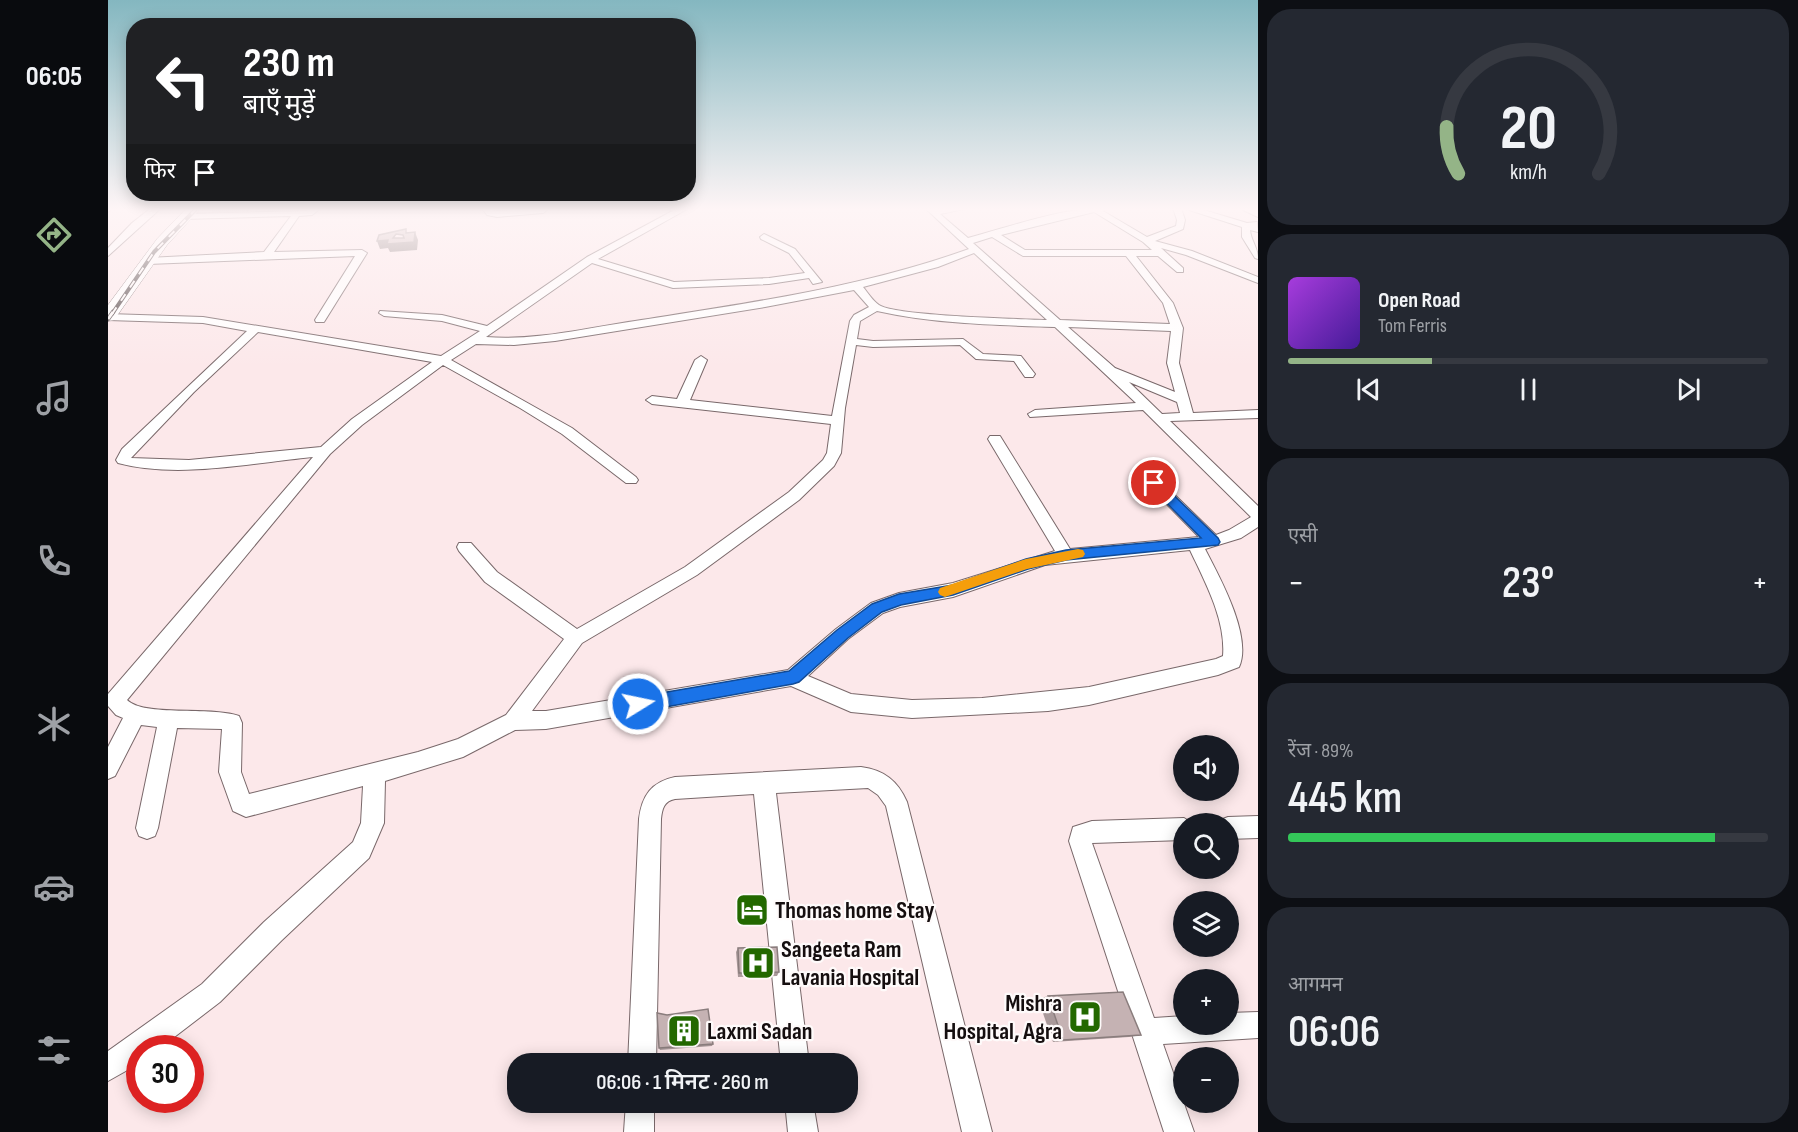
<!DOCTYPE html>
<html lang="hi">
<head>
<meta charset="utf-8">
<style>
	body { margin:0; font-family:"Sofia Sans Condensed","Noto Sans Devanagari",sans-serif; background:#242831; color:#f1f3f6; height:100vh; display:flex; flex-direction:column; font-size:22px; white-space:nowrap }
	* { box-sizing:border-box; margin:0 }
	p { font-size:20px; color:#9ea1a6 }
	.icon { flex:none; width:33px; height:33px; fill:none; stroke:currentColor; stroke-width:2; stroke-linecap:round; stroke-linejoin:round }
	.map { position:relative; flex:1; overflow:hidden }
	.sheet { display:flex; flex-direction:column; gap:9px; padding:9px; background:#0d0f14; width:540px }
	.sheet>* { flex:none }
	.hud { position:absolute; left:18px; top:18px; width:570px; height:183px; border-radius:24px; box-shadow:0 3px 15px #0003; background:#202124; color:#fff; overflow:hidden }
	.tools { position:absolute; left:1065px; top:735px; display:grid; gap:12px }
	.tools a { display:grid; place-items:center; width:66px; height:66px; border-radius:50%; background:#171b24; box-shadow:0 3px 15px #0003; font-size:30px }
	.speed { position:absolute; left:18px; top:1035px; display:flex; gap:12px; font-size:30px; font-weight:700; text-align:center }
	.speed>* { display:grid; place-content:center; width:78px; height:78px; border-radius:50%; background:#171b24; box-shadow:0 3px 15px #0003; line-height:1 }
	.speed .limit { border:9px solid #d22; background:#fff; color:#111 }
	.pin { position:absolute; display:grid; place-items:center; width:51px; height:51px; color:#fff; margin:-26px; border:3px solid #fff; border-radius:50%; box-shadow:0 2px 6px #0007 }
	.me { position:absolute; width:66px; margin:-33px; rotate:80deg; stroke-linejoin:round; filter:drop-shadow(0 0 4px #0008) }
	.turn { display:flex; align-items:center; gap:21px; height:126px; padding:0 18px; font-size:27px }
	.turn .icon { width:78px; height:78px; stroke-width:2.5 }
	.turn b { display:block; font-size:42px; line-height:51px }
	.then { display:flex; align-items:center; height:57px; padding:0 18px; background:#0003; gap:12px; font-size:22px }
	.big { font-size:45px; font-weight:600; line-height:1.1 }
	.sheet .card { flex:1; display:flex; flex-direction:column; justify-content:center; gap:9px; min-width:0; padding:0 21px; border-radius:24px; background:#242831 }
	.sheet .dial { align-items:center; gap:0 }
	.dial svg { height:156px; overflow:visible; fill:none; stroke:#363941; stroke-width:7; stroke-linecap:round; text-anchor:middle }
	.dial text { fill:#f1f3f6; stroke:none }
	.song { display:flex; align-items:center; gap:18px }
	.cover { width:72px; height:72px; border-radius:9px; background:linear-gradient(135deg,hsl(280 70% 55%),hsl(260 70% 35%)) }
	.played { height:6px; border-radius:3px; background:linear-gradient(90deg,#94b487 30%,#363941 30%) }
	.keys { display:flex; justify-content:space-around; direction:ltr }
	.heat { display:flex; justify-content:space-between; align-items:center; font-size:33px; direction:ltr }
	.charge { height:9px; border-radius:4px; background:linear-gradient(90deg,#34c759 89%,#363941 0) }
	.trip { position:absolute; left:399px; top:1053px; width:351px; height:60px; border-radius:24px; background:#171b24; box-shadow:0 3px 15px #0003; font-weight:600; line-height:60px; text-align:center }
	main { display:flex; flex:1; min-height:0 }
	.tabs { display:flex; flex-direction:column; width:108px; justify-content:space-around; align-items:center; background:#090b0e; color:#9ea1a6 }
	.tabs .icon { width:42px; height:42px }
	.tabs .active { color:#94b487 }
	.tabs b { font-size:27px; color:#f1f3f6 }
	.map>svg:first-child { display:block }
</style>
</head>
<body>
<main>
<nav class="tabs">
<b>06:05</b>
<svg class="icon active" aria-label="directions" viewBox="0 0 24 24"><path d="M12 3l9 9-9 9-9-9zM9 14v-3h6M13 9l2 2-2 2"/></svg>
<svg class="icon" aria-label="music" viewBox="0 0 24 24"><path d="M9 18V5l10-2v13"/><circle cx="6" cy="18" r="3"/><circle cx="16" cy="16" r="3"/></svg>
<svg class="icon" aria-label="phone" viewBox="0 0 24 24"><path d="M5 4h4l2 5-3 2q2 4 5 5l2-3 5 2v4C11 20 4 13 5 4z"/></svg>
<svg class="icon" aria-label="climate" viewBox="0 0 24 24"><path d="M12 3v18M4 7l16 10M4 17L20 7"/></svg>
<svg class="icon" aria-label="car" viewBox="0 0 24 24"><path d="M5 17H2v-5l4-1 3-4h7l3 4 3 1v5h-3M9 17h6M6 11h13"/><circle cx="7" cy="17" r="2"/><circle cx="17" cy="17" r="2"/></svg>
<svg class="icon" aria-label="filters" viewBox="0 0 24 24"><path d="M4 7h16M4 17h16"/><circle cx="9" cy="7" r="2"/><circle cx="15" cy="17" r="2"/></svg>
</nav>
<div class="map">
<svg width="1150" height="1132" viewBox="0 0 1150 1132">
	<rect width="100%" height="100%" fill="#fce8ea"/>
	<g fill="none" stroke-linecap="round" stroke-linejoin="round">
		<defs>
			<path id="minor" d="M0 208H5L0 212Z
				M43 208H53L0 256V248L24 223Z
				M203 208H213L204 215 191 216 166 252 254 250 259 253 216 322H208L207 320 247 256 40 264 35 261 40 258 156 252 183 216 77 219 74 218V214L199 211Z
				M374 208 389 211 426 208 439 210 435 213 389 217 379 215Z
				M570 208H581L490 259 566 282 661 278 697 273 681 253 653 239 652 237 656 234 687 249 714 282 705 284 701 278 661 284 565 288 484 263 378 337C428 341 478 328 527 321 641 303 752 288 861 249L817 208H861L832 214 860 238C905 226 952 208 999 208L995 211 1039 237 1068 226 1069 220 1065 208H1073L1077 220 1075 229 1047 241 1084 251 1150 277V283L1078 255 1053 248 1075 268V272H1069L1050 256H1028L1065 303 1075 328 1071 363 1085 413 1150 410V418L1062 421 1150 506V527L1133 538 1097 549C1111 576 1145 637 1131 667L1110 675 981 705 940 711 804 718 743 712 683 686 438 729 407 730 355 757 277 781 276 823 261 858 174 940 112 1002 52 1048H32V1063L0 1081V1051L94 984 156 922 245 842 253 823 255 786 138 817 125 811 111 772 114 729 69 728 50 828 47 836 39 839 31 836 28 828 49 727 33 725 7 776 0 779V747L15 718 8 715 0 706V694L205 457C143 463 70 479 10 463L8 460 14 449 139 331 95 323 0 320V314L95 317 333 356 372 331 334 321 276 316 271 313 272 311 334 315 379 326 479 257ZM986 212 1035 242 1044 250H917L893 235ZM884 237 915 256H1018L1055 303 1062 324 952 320 865 243ZM866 253 939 320C912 319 787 316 771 305 765 301 760 293 755 287L830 267ZM746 290 761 307 746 315 742 321 724 416 582 400 599 360 593 356 587 360 569 399 544 396 538 400 544 404 723 424 719 453 715 460 681 492 577 567 469 629 389 572 363 543H351L349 547 351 551 377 582 456 639 398 715 350 739 310 752 141 794 133 772 134 723 131 716C103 706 36 717 19 700L222 454 254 425 335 365 412 408 454 434 518 483H528L530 480 528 477 464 428 343 360 368 344 406 345 447 341 657 307ZM769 311C827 324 888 325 947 327L1028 403 927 410 920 414 922 417 1035 410 1143 517 1121 530 1108 535 1038 467 1033 465 1026 470 1028 473 1091 537 962 549 892 436H882L880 439 947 551 845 583 791 593 763 603 728 629 680 670 438 711H424L474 643 589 575 691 500 726 466 733 453 737 408 748 345 765 347 852 345 868 359 906 361 917 377H925L927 374 913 356 875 354 855 339 765 341 749 339 752 321ZM960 327 1063 331 1059 363 1067 392 1007 368ZM150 332 324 362 244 419 213 447 81 460 23 458 86 392ZM1021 382 1069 402 1072 413 1054 414ZM1082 550C1097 582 1118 620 1115 656L1108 659 981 687 874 698 804 700 743 694 700 676 740 639 775 613 792 607 845 597 937 565Z
				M1075 208H1089L1139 223 1149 222 1150 232 1142 230C1143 241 1150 247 1150 259L1147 258 1134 237V227Z
				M1134 208 1150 211V217L1135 210Z
				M753 767C776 770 790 781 799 802L884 1132H854L778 806 770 795 760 788 668 793 701 1064H673L646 794 567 799C556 801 554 809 553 819L548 1064H520L531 819C534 796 543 782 567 777Z
				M1150 816V838L1120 839V824H1111L1112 820 1120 817Z
				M1076 818 1085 824H1076V840L984 843 1046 1018 1076 1016V1024H1120V1013L1150 1012V1038L1055 1044 1086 1132H1056L961 841 965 827 984 821Z
				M518 1102H546V1132H516Z
				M677 1102H705L710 1132H680Z"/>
			<path id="primary" d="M79 208H93L59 245 6 320 0 321V305L49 239Z"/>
		</defs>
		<use href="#minor" stroke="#79686a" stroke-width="2"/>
		<use href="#primary" stroke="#79686a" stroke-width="1"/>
		<use href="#minor" fill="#fff" fill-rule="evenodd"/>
		<use href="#primary" fill="#fff" fill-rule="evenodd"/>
		<defs>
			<path id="rail-far1" d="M4 314 46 252 89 208"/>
			<path id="rail" d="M0 319 5 312"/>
		</defs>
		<use href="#rail-far1" stroke="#594e4f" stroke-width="4"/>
		<use href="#rail" stroke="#594e4f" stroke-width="4.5"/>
		<use href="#rail-far1" stroke="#fefafa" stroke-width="2" stroke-dasharray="8" stroke-linecap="butt"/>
		<use href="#rail" stroke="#fefafa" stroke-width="3" stroke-dasharray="10" stroke-linecap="butt"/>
	</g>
	<path fill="#a9999a" d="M103 208H144L139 212 105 213Z
		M630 948 671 972 669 976 630 977 628 952Z
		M940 996 1033 1035 1021 1037 945 1042 930 999Z
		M605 1044 604 1046 552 1050 551 1048Z"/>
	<path fill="#8a7d7d" d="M137 208H144L139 212Z
		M307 232 310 240 309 250 282 252 280 248 272 249 269 241 280 240 281 244Z"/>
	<path fill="#c5b2b3" stroke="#8a7d7d" stroke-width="1.5" fill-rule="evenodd" d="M298 229V233L307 232 306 242 279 244 280 240 269 241 271 235ZM288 234 295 235 296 238H285Z
		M669 947 671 972 631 973 630 948Z
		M1015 992 1033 1035 955 1040 940 996Z
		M600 1009 605 1044 551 1048 549 1013 559 1015Z"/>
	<linearGradient id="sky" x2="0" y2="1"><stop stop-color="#84b7c0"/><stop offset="0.57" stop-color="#fef5f6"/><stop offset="1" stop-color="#fef5f6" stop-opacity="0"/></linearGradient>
	<rect width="1150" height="367" fill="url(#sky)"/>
	<path fill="#1a73e8" stroke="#114b97" stroke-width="1.5" d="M1046 479 1050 480 1110 538 1112 542 1110 545 958 560 920 569 845 595 793 605 774 612 740 638 691 682 685 684 530 712 524 709 522 704 524 699 530 697 681 671 729 630 764 604 791 594 845 585 918 559 958 550 1093 538 1042 486V480Z"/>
	<path fill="#f59e0b" d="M970 549 975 550 977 554 975 557 919 569 837 597 832 595 830 592 832 588 918 559Z"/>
	<defs>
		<symbol id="hotel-square" viewBox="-11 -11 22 22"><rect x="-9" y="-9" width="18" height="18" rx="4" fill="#236800" stroke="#fefafa"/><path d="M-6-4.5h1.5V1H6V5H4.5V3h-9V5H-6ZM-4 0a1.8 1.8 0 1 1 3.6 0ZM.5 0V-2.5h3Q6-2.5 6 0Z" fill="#fff"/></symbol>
		<symbol id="hospital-square" viewBox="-11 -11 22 22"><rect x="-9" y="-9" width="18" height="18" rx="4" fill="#236800" stroke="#fefafa"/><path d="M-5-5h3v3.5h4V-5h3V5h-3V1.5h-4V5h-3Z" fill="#fff"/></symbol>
		<symbol id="building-square" viewBox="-11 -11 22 22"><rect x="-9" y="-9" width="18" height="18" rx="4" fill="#236800" stroke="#fefafa"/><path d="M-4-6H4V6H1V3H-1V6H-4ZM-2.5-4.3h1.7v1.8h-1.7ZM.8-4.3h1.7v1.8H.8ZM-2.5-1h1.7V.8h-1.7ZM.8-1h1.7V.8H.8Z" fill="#fff"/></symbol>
	</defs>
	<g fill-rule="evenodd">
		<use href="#hotel-square" x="625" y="891" width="38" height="38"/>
		<use href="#hospital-square" x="631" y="944" width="38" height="38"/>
		<use href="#hospital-square" x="958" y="998" width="38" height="38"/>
		<use href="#building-square" x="557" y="1012" width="38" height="38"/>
	</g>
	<g text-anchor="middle" stroke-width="4.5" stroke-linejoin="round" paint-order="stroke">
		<g font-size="24" font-weight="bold" fill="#150e0f" stroke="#fefafa" text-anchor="start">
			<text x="667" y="918">Thomas home Stay</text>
			<text x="673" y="957">Sangeeta Ram<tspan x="673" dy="28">Lavania Hospital</tspan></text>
			<text x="954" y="1011" text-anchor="end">Mishra<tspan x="954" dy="28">Hospital, Agra</tspan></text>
			<text x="599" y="1039">Laxmi Sadan</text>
		</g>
	</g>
</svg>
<div class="tools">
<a><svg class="icon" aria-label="sound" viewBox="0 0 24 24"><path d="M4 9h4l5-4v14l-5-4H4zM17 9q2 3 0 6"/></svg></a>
<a><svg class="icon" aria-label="search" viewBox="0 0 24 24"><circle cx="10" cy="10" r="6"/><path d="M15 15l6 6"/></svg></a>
<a><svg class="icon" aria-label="layers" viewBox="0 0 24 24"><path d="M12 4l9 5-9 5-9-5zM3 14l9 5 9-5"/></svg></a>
<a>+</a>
<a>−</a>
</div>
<div class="speed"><div class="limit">30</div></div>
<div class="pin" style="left:1046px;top:483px;background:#d93025"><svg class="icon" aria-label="arrive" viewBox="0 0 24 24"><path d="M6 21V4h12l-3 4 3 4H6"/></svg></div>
<svg class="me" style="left:530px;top:704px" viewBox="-20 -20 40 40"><circle r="17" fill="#1a73e8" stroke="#fff" stroke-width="3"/><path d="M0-11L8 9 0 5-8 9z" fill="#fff"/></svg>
<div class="trip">06:06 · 1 मिनट · 260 m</div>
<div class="hud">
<div class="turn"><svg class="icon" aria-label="left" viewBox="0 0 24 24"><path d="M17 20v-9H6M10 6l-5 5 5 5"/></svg><div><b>230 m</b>बाएँ मुड़ें</div></div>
<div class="then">फिर<svg class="icon" aria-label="arrive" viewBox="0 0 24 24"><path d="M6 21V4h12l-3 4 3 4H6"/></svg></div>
</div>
</div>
<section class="sheet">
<div class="card dial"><svg viewBox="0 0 100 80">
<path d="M14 69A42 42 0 1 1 86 69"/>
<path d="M14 69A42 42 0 0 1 8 45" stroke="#94b487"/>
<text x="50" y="56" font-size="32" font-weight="700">20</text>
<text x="50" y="72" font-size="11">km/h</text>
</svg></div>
<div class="card">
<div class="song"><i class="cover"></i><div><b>Open Road</b><p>Tom Ferris</p></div></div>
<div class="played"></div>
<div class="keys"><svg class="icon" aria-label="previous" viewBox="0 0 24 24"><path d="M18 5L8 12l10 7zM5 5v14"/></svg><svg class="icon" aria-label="pause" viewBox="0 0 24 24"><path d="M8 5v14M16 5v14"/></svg><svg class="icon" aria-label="next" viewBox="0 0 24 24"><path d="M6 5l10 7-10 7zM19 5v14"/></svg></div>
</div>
<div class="card"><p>एसी</p>
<div class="heat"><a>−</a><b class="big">23°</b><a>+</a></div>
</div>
<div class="card"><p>रेंज · 89%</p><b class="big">445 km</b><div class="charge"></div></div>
<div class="card"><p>आगमन</p><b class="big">06:06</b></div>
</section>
</main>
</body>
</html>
